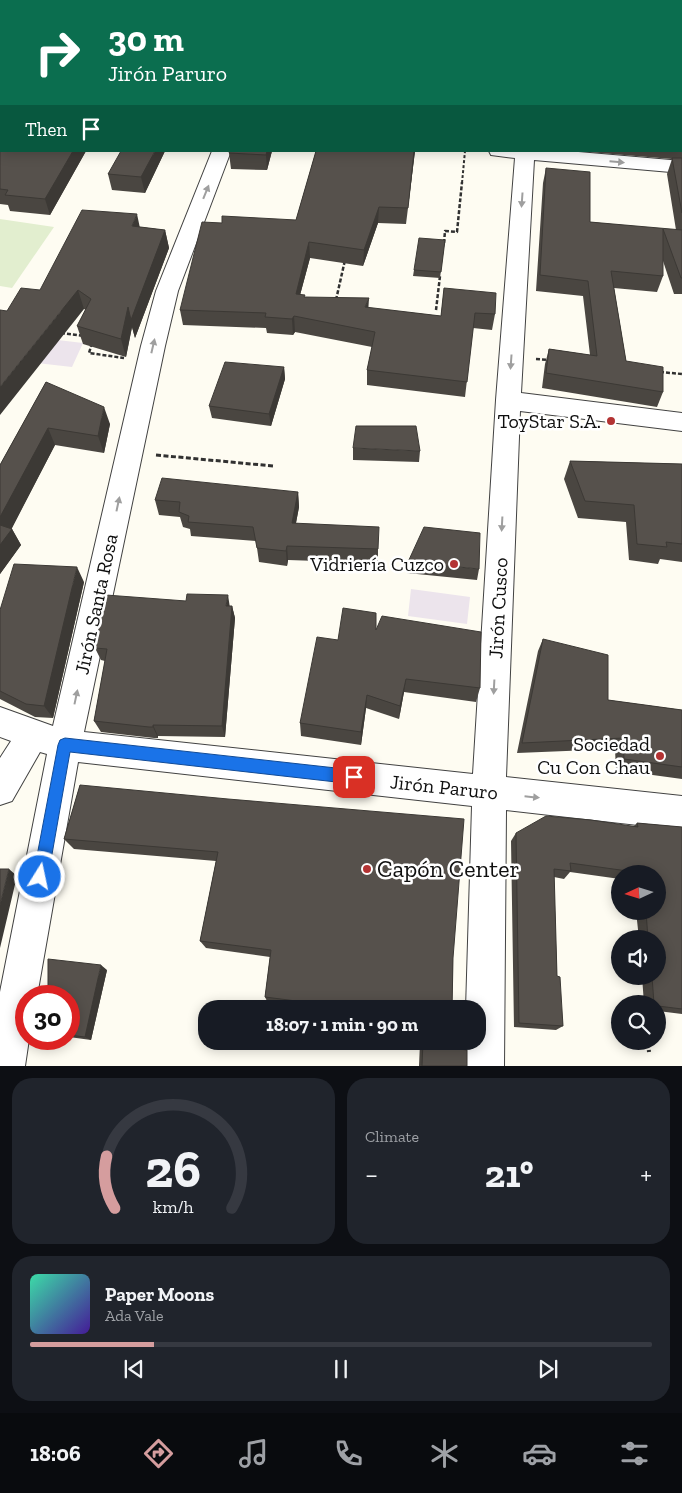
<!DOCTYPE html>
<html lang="en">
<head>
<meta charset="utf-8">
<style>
	body { margin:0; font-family:"Zilla Slab",serif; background:#20242c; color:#f1f3f6; height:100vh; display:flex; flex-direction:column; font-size:19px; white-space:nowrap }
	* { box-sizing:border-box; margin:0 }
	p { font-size:16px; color:#9ea1a6 }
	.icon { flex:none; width:28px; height:28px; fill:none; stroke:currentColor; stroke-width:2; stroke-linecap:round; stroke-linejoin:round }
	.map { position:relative; height:1066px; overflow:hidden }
	.drawer { display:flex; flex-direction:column; gap:12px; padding:12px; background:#0d0f14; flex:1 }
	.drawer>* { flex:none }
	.hud { position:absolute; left:0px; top:0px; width:682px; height:152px; box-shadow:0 2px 12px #0003; background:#0b6e4f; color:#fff; overflow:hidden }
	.needle { width:32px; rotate:266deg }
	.fabs { position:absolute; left:611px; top:865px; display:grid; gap:10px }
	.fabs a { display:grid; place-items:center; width:55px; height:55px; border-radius:50%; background:#171b24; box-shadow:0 2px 12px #0003; font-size:25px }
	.speed { position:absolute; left:15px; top:985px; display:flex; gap:10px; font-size:25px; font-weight:700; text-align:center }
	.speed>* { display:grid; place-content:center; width:65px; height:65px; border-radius:50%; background:#171b24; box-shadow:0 2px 12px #0003; line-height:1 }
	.speed .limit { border:8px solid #d22; background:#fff; color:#111 }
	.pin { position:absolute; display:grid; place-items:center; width:42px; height:42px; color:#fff; margin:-21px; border-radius:10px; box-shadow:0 2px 8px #0006 }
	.me { position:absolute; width:55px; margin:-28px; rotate:10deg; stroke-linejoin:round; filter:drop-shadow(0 0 4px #0008) }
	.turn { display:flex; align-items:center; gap:18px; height:105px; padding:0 25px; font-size:22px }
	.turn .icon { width:65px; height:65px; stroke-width:2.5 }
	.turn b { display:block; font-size:35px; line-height:42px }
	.then { display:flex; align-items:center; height:48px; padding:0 25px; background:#0003; gap:10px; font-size:19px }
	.big { font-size:38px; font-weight:700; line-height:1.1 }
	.drawer .card { flex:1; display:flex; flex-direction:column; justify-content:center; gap:8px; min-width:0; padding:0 18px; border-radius:20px; background:#20242c }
	.drawer .dial { align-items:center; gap:0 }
	.dial svg { height:130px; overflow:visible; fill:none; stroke:#363941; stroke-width:7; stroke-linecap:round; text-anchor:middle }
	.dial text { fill:#f1f3f6; stroke:none }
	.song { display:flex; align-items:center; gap:15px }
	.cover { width:60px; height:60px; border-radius:8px; background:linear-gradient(135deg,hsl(160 70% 55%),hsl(260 70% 35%)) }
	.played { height:5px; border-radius:2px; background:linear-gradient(90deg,#d59d9e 20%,#363941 20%) }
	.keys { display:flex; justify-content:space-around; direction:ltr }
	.heat { display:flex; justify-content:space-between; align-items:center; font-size:28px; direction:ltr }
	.drawer .tiles { flex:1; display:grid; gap:12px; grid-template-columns:1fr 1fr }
	.card:last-child { grid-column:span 2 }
	.trip { position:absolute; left:198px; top:1000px; width:288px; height:50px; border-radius:20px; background:#171b24; box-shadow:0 2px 12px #0003; font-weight:700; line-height:50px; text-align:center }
	.dock { display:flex; height:80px; justify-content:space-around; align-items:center; background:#090b0e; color:#9ea1a6 }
	.dock .icon { width:35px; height:35px }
	.dock .on { color:#d59d9e }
	.dock b { font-size:22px; color:#f1f3f6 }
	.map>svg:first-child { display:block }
</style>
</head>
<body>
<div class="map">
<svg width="682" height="1066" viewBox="0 0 682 1066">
	<rect width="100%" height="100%" fill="#fefcf2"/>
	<path fill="#ece4ec" d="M32 337 83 343 72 367 19 361Z
		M411 589 470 597 467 624 408 616Z"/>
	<path fill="#e2eecf" d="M0 219 54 227 12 288 0 286Z"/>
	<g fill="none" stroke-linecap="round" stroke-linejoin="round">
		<defs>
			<path id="minor" d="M482 0H504L505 1H483Z
				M212 151H231L178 291 165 346 84 732 473 774 496 400 515 158 491 155 489 151H567L682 161V173L534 160 521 393 682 413V431L520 411 506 777 682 796V830L506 810 504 1066H464L465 1041H476V1009H466L472 806 78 762 37 996H26V1039H29L25 1066H0V992L47 754 40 752 12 801 0 805V758L11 741 0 737V707L53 726 141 346 156 291Z"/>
		</defs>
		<use href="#minor" stroke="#424242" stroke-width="2"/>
		<path stroke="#313131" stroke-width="2" stroke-dasharray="3 2" stroke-linecap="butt" d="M462 183 465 151"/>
		<path stroke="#313131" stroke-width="2.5" stroke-dasharray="4 2" stroke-linecap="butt" d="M444 243 445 231 457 232 462 182
			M336 300 345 260
			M436 310 440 276
			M61 333 84 336
			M92 343 89 353 124 358
			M536 359 550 360
			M660 372 682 374"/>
		<path stroke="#313131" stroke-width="3" stroke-dasharray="5 2.5" stroke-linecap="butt" d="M156 455 273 466"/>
		<path stroke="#313131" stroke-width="4" stroke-dasharray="6 3" stroke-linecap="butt" d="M648 1041 649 1052"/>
		<use href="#minor" fill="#fff" fill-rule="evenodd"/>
	</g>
	<path fill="#4a4641" d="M0 0 1 1V151H86L50 215 10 211 8 205 0 204Z
		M681 4 682 5V83H681Z
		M681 118H682V294H674L663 261V276L657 292 614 288 626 361 663 392 657 407 542 388 545 364 549 349 590 355 583 296 536 291 543 183 546 168 590 222 676 230 667 174 672 159 576 151H681Z
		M165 151 145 193 112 190 108 174Z
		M272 151 267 170 231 169 229 153Z
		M316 151H415L406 224 378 223 363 266 310 258 300 295 305 297 369 308 441 316 444 288 495 314 492 330 473 328 465 397 367 385V370L372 347 295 332 293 335 267 333 266 328 183 325 180 310 222 223 296 220Z
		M140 227 165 230 169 248 135 338 132 327 126 357 83 344 77 326 86 310 84 309 7 311Z
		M445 240 440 278 413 276 414 270Z
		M284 367 285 379 271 426 212 418 209 406Z
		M46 382 110 424 104 453 55 445 11 529H12L21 545 0 574V465Z
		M353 448 420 451 419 462 353 460Z
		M570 461 682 464V562L660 559 658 564 629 560 626 522 578 518 564 479Z
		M298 492 299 507 296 523 378 549V563L288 560 287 566 259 562 256 541 191 536 190 529 183 527 180 517 159 515 155 500Z
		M408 562 479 569 477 580 407 573Z
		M84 582 53 718 35 717 0 699V610Z
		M230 606H232L235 618 225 737 158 736V738H154L101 732 94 721 105 661 101 660 95 648Z
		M376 630 480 688 476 702 404 692 399 719 366 708 361 745 301 736 300 723 338 640Z
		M543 639 608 700 682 710V779L616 770 615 749 517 753 538 651Z
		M80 785 453 958 452 1009H318L268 1003 265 997 270 957 206 948 200 941 216 861 74 849 64 839Z
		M637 823 682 827V1014L658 1011V1004H644L642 976H658V939H639L636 911H658V874H620V879L570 872 564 879 554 877 557 976 563 1026 556 1030 514 1027 511 841 516 833 634 826Z
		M107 970 91 1040 69 1037V996Z
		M408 1041H451V1048L467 1066H419L420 1043Z"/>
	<path fill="#3c3935" d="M73 151H86L50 215 45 199Z
		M155 151H165L145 193 141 177Z
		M267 151H272L267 170 266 155Z
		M414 151H415L406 224 408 208Z
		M379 207 378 223 363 266 364 250Z
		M137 214 141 233 132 226Z
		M165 230 169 248 135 338 132 327 126 357 121 339 128 307Z
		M309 242 310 258 296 310V294Z
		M78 290 84 309 0 415V387Z
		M369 298 368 314 365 307Z
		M294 316 295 332 293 335 292 319Z
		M284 367 285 379 271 426 269 414Z
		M104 407 110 424 104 453 98 436Z
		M48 428 55 445 9 534 12 529 21 545 0 574V517Z
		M298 492 299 507 293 538 292 523Z
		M287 546 288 560 287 566 286 551Z
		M77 567 84 582 53 718 44 706Z
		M228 595 230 608 226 606Z
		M232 606 235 618 225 737 222 726Z
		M406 679 404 692 399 719 400 706Z
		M367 695 366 708 361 745V732Z
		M153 725 158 736V738L153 727Z
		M9 869 17 876 0 948V905Z
		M101 965 107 970 91 1040 85 1037Z"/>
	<path fill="#56514c" stroke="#3c3935" d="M0 0H454V1H1V121H0Z
		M500 0H678L679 1H500Z
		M681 4 682 5V67H681Z
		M681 118H682V144H681Z
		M1 129V151H73L45 199 5 195 8 190 0 189V131Z
		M121 151H155L141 177 108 174Z
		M230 151H267L266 155 229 153Z
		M316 151H414L408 208 379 207 364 250 309 242 296 294 305 295 304 297 369 298 365 307 441 316 444 288 496 293 495 314 475 313 467 382 367 370 375 332 294 316 292 319 265 317 266 313 180 310 202 222 222 223V216L296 220Z
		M672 158H682V213Z
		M546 168 590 172V222L682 230V278H681L663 229V276L611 271 626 361 663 367V392L546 373 549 349 597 356 588 281 540 275Z
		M82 210 137 214 132 226 165 230 131 320 128 307 121 339 77 326 91 299 78 290 0 387V310L7 311 21 288 40 290Z
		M419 238 445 240 441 272 414 270Z
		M225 362 284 367 269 414 209 406Z
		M46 382 104 407 98 436 48 428 0 517V465Z
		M356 426H416L420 451 353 448Z
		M570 461 682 464V544L666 542 667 547 637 544 634 505 585 501Z
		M162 478 298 492 292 523 379 527 378 549 287 546 286 551 257 548 253 527 188 522 189 516 179 512 180 502 155 500Z
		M0 525 12 529 0 545Z
		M424 527 480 533 479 569 408 562Z
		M14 564 77 567 44 706 26 704 0 691V610Z
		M187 594 228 595 226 606H232L222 726 153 725V727H149L94 721 107 649 95 648 106 595 186 601Z
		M343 608 376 613V630L382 616 481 632 480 688 406 679 400 706 367 695 361 732 300 723 317 637 338 640Z
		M543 639 608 655V700L682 710V767L624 759 623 738 522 743Z
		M80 785 228 799 464 819 453 958 452 1009H359L265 997 271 950 200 941 218 852 64 839Z
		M546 816 591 820 638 827 637 823 682 827V1009L658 1006V1004H654L652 976H658V939H648L646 911H658V874H642V873L570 863 571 871 554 869 557 976 560 977 563 1026 519 1023 516 833Z
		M0 869H9L0 905Z
		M48 959 101 965 85 1037 69 1035V996H48Z
		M423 1041H451V1048L467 1050V1066H422Z"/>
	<defs><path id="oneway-solid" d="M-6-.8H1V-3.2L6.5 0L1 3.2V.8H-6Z" transform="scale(1.25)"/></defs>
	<g fill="#9f9f9f">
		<use href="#oneway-solid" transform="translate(617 162) rotate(5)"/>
		<use href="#oneway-solid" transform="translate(206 192) rotate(-68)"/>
		<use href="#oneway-solid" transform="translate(522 200) rotate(94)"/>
		<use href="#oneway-solid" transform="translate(153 346) rotate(-77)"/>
		<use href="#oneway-solid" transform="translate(511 362) rotate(94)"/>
		<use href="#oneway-solid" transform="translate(118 504) rotate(-78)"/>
		<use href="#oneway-solid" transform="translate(502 524) rotate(93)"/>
		<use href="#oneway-solid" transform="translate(494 687) rotate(93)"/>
		<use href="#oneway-solid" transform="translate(76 697) rotate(-78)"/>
		<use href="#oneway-solid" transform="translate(532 797) rotate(6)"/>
	</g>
	<path fill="#1a73e8" stroke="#114b97" d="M65 738 354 770 359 772 361 777 359 782 354 784 70 752 48 877 45 882 40 884 35 882 33 877 58 745 60 740Z"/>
	<g fill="#b33333" stroke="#fff" stroke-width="2">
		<circle cx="611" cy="421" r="5"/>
		<circle cx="454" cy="564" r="5"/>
		<circle cx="660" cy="756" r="5"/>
		<circle cx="367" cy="869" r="5"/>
	</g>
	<g text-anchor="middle" stroke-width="5" stroke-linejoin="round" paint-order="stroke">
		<g font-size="20" fill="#0f0f0f" stroke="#fff" text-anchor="end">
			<text x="601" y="428">ToyStar S.A.</text>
			<text x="444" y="571">Vidriería Cuzco</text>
			<text x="650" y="751">Sociedad<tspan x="650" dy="23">Cu Con Chau</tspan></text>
		</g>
		<g font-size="20" fill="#0f0f0f" stroke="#fff">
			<text transform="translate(96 604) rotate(-78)" y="7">Jirón Santa Rosa</text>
			<text transform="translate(498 608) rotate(-87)" y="7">Jirón Cusco</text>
			<text transform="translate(444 787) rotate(6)" y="7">Jirón Paruro</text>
		</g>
		<g font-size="24" fill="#0f0f0f" stroke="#fff" text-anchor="start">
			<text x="377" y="877">Capón Center</text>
		</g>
	</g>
</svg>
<div class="fabs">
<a><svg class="needle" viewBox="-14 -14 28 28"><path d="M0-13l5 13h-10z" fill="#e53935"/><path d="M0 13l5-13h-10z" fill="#9ea1a6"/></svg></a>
<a><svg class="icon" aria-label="sound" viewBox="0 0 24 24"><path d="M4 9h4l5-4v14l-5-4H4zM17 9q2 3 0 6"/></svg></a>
<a><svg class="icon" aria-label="search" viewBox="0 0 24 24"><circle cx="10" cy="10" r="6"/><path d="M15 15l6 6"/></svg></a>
</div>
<div class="speed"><div class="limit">30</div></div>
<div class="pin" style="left:354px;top:777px;background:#d93025"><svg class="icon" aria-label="arrive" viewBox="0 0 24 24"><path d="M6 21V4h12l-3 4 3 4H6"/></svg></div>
<svg class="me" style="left:40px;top:877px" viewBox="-20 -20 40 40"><circle r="17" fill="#1a73e8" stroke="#fff" stroke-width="3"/><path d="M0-11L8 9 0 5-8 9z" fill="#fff"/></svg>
<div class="trip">18:07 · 1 min · 90 m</div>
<div class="hud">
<div class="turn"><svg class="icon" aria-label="right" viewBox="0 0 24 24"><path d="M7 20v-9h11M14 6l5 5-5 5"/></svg><div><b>30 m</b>Jirón Paruro</div></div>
<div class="then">Then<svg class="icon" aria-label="arrive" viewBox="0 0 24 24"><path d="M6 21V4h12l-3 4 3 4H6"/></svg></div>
</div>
</div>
<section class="drawer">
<div class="tiles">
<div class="card dial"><svg viewBox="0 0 100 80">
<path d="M14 69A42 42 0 1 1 86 69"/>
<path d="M14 69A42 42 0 0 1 9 37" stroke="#d59d9e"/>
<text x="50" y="56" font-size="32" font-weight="700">26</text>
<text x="50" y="72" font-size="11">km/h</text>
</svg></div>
<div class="card"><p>Climate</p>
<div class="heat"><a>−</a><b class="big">21°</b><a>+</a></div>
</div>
<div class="card">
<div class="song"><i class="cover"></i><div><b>Paper Moons</b><p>Ada Vale</p></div></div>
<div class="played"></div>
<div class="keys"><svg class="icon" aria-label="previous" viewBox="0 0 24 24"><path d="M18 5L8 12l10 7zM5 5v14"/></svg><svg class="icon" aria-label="pause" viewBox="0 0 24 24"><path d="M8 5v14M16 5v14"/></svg><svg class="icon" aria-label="next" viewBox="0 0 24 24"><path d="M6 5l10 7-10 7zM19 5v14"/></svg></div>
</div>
</div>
</section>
<nav class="dock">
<b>18:06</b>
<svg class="icon on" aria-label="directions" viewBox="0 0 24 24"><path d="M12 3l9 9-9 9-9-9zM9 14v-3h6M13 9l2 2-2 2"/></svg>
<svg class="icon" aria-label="music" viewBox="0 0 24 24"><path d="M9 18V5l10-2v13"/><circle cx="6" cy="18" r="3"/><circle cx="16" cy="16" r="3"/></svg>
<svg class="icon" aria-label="phone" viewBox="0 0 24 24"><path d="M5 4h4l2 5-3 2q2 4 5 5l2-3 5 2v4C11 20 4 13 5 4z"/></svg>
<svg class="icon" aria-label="climate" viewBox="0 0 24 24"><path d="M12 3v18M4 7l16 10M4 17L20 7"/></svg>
<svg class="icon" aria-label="car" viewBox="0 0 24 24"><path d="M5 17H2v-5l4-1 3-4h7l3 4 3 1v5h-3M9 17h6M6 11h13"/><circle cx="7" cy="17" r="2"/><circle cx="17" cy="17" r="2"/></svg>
<svg class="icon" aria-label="filters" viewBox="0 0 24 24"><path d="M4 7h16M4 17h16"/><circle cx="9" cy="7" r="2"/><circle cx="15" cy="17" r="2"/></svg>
</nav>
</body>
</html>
